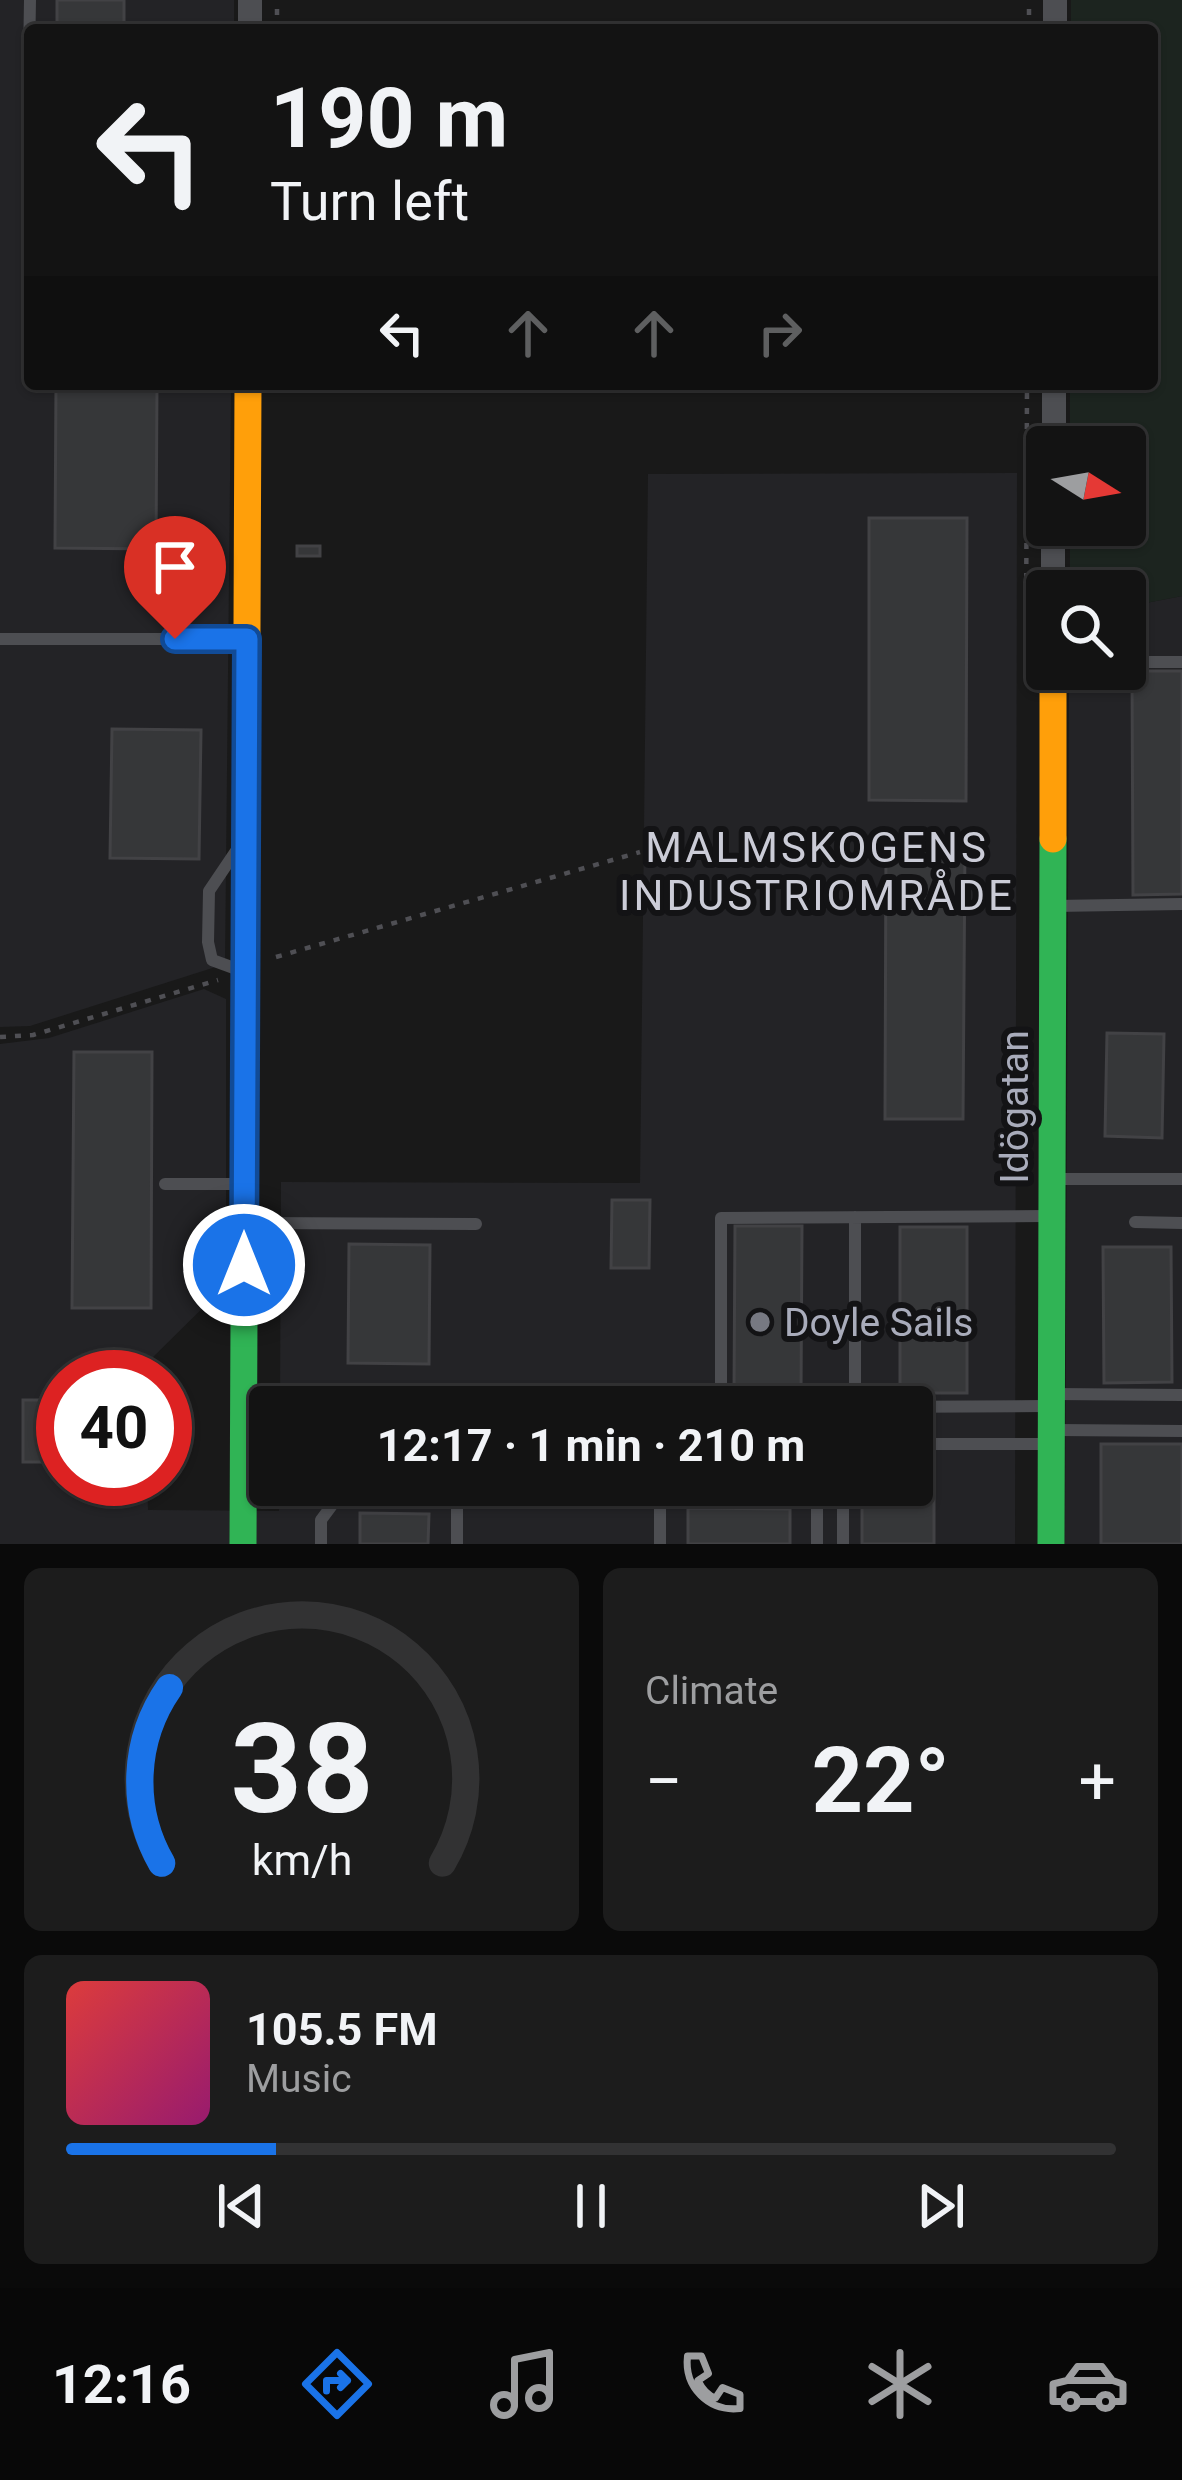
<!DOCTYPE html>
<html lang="en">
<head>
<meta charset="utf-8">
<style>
	body { margin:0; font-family:Roboto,sans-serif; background:#1c1c1c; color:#f1f3f6; height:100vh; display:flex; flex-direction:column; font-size:45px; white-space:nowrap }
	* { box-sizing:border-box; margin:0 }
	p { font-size:39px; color:#9d9ea0 }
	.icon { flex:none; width:66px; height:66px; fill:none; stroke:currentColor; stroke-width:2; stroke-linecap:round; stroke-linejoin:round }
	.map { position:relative; height:1544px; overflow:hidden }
	.side { display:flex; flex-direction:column; gap:24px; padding:24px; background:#0a0a0a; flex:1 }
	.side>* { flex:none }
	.guide { position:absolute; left:24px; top:24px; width:1134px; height:366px; border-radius:12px; box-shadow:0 3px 9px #0004,0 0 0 3px #323233; background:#131313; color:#f1f3f6; overflow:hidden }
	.needle { width:78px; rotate:101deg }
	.tools { position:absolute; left:1026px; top:426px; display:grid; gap:24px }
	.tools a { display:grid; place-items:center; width:120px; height:120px; border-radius:12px; background:#131313; box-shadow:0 3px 9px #0004,0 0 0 3px #323233; font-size:60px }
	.speed { position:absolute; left:36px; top:1350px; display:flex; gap:24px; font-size:60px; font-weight:700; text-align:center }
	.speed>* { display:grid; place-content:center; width:156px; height:156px; border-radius:50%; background:#131313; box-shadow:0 3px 9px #0004,0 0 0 3px #323233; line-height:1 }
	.speed .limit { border:18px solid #d22; background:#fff; color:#111 }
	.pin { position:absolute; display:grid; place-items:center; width:102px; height:102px; color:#fff; margin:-123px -51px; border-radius:50% 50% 50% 0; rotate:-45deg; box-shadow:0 0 12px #0007 }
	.pin .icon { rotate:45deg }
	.me { position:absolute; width:132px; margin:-66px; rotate:0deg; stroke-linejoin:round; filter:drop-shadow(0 0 9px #0008) }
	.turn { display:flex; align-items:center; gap:42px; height:252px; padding:0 48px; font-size:54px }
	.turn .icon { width:156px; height:156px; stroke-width:2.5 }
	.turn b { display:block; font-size:84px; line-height:102px }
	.lanes { display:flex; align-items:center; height:114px; padding:0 48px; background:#0003; justify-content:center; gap:60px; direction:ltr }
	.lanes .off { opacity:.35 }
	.big { font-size:90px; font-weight:700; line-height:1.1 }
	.side .tile { flex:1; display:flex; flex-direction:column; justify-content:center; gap:18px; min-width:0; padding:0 42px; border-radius:18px; background:#1c1c1c }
	.side .dial { align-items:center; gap:0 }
	.dial svg { height:312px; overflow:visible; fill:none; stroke:#323233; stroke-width:7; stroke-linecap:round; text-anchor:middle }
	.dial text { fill:#f1f3f6; stroke:none }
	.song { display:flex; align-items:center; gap:36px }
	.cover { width:144px; height:144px; border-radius:18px; background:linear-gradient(135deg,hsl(0 70% 55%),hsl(320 70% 35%)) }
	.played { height:12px; border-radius:6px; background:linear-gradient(90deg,#1a73e8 20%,#323233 20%) }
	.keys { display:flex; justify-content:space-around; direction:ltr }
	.heat { display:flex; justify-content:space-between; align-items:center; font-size:66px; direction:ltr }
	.side .tiles { flex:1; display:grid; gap:24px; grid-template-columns:1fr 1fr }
	.tile:last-child { grid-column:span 2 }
	.trip { position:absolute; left:249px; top:1386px; width:684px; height:120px; border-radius:12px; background:#131313; box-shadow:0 3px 9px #0004,0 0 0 3px #323233; font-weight:700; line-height:120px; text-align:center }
	.tab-bar { display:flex; height:192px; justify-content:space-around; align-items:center; background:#080808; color:#9d9ea0 }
	.tab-bar .icon { width:84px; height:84px }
	.tab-bar .on { color:#1a73e8 }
	.tab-bar b { font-size:54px; color:#f1f3f6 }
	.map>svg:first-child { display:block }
</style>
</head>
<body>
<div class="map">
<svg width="1182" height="1544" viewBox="0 0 1182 1544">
	<rect width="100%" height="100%" fill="#191919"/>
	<path fill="#232326" d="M0 0H234V30H30V384H231L225 964 30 1026 0 1027Z
		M1017 473 1015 1544H0V1044L49 1038 204 989 226 999V1285L149 1361V1377H63V1479H147L148 1510 279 1511 280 1485H912V1407H280L281 1182 640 1183 648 474Z
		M1182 596V1544H1065L1069 669H1125V607Z"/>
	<path fill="#1c241f" d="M1071 0H1182V596L1125 607V591H1070V525H1125V447H1070V384H1152V30H1071Z"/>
	<path fill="#363739" stroke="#424245" stroke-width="3" d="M57 0H124V30H57Z
		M56 384H157L156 549 55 548Z
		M869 518H967L966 801 869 800Z
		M297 546H320V556H297Z
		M1132 671H1182V894L1133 895Z
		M112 729 201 730 199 859 110 858Z
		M886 841 965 842 963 1119H885Z
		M1107 1033 1164 1034 1162 1138 1105 1136Z
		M74 1052H152L151 1308H72Z
		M612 1200H650L649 1268H611Z
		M735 1226H802L801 1393H734Z
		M900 1227H967V1393H900Z
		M349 1244 430 1245 429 1364 348 1363Z
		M1103 1247H1171L1172 1382 1104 1383Z
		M23 1400H63V1462H23Z
		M1101 1444H1182V1544H1101Z
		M912 1465H934V1544H862V1485H912Z
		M688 1508 790 1509V1544H688Z
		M360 1513 429 1514 428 1544H360Z"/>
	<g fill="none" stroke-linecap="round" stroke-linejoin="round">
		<path stroke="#4f4f54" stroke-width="4.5" stroke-dasharray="6 9" stroke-linecap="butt" d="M277 30V0
			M1029 30V0
			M1026 654 1027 384
			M276 957 640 852
			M0 1037 33 1035 218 980"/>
		<path stroke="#4d4e52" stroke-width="12" d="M30 0 27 176H30
			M0 639H240
			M1125 662H1182
			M238 848 209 891 208 942 212 960 242 971
			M1054 906 1182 904
			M1055 1179H1182
			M165 1184H238
			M855 1217V1407
			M1135 1222 1182 1223
			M246 1223 476 1224
			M1054 1394 1182 1395
			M721 1407V1218L1046 1216
			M870 1407 1045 1406
			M1057 1430 1182 1431
			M912 1444H1045
			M321 1544V1520L347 1485
			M457 1544V1485
			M660 1544V1494L817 1495V1544
			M843 1544V1485"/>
		<path stroke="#4d4e52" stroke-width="24" d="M250 30V0
			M1055 30V0
			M1054 447V384
			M1053 591V525"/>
		<path stroke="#30b455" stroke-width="27" d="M243 1544 246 866
			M1051 1544 1053 839"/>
		<path stroke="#ff9f0a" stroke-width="27" d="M1053 839V669
			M246 866 248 384"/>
	</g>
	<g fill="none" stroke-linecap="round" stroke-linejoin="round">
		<defs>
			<path id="route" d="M175 639H247L244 1265"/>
		</defs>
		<use href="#route" stroke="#114b97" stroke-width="30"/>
		<use href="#route" stroke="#1a73e8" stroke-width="21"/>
	</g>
	<circle fill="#777982" stroke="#131315" stroke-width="4.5" cx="760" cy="1322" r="12"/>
	<g text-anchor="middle" stroke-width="12" stroke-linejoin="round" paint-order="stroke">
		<g font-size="39" fill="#a9acbb" stroke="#131315">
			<text transform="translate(1014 1107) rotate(-90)" y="14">Idögatan</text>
		</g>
		<g font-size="39" fill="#a9acbb" stroke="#131315" text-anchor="start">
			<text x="784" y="1336">Doyle Sails</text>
		</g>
		<g font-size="42" letter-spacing="3" fill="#cbccd7" stroke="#131315">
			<text x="817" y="862">MALMSKOGENS<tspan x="817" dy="48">INDUSTRIOMRÅDE</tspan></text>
		</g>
	</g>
</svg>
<div class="tools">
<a><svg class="needle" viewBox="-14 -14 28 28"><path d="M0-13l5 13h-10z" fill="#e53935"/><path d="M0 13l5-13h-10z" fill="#9d9ea0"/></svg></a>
<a><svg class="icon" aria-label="search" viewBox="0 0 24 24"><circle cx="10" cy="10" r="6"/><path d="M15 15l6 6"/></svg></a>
</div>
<div class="speed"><div class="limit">40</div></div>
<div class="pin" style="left:175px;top:639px;background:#d93025"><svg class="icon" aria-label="arrive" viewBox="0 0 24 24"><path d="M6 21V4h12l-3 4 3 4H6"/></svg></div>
<svg class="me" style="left:244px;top:1265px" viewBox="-20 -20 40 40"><circle r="17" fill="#1a73e8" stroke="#fff" stroke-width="3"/><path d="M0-11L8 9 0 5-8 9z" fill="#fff"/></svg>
<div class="trip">12:17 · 1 min · 210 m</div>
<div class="guide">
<div class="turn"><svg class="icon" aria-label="left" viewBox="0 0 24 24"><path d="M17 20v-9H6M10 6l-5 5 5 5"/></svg><div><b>190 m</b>Turn left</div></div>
<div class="lanes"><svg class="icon" aria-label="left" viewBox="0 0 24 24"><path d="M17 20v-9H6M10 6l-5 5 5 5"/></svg><svg class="icon off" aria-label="ahead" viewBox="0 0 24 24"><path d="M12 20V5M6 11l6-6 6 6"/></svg><svg class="icon off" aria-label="ahead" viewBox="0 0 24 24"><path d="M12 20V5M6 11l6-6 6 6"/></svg><svg class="icon off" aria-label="right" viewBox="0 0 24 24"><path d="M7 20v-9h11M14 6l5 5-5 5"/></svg></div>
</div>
</div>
<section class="side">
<div class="tiles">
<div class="tile dial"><svg viewBox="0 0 100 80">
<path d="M14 69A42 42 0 1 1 86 69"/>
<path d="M14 69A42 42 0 0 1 16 24" stroke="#1a73e8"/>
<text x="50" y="56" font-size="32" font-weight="700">38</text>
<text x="50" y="72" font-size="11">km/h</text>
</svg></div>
<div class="tile"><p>Climate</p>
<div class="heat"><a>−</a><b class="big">22°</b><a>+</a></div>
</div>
<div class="tile">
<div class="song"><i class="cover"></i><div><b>105.5 FM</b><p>Music</p></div></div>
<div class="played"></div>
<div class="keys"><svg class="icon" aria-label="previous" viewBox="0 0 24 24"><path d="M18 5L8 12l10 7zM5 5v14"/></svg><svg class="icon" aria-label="pause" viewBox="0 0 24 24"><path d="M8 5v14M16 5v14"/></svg><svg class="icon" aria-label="next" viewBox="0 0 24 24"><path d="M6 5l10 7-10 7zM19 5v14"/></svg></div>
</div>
</div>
</section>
<nav class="tab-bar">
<b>12:16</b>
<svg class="icon on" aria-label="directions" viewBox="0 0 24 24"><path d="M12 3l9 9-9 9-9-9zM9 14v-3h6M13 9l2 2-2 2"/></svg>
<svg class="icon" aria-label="music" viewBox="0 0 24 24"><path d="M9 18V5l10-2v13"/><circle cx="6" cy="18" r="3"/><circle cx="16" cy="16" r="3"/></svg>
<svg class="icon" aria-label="phone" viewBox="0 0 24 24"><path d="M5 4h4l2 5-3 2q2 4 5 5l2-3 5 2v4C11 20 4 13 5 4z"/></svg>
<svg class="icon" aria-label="climate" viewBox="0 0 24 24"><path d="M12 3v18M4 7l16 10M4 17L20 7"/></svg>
<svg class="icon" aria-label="car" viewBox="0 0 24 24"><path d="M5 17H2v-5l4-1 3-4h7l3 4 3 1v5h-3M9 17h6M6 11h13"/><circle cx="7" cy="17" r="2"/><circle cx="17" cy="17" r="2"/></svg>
</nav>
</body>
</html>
